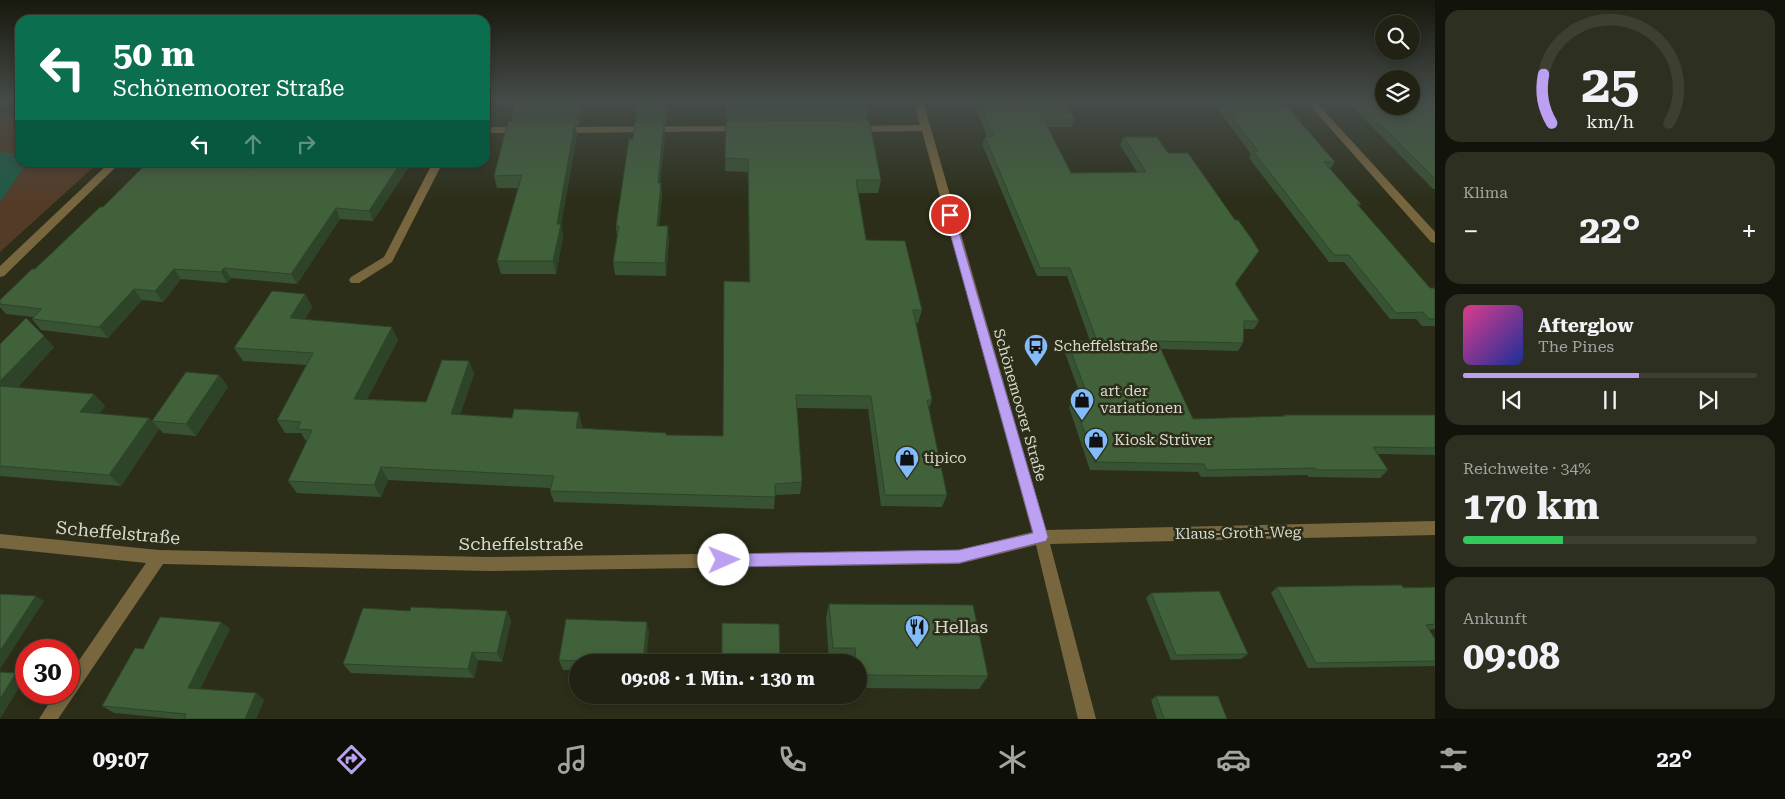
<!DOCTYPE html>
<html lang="de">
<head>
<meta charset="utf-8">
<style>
	body { margin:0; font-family:"Roboto Serif",serif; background:#2d2f21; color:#f1f3f6; height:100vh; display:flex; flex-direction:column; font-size:19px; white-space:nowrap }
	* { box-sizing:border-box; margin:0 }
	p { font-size:16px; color:#a2a4a0 }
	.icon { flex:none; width:28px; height:28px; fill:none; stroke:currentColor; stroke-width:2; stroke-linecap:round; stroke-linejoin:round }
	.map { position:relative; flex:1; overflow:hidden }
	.side { display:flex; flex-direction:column; gap:10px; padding:10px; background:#12130a; width:350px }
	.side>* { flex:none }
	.hud { position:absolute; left:15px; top:15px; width:475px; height:152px; border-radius:15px; box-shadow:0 2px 8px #0003,0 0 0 1px #3e3f33; background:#0b6e4f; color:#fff; overflow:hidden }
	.buttons { position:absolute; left:1375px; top:15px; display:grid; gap:10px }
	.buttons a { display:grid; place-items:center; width:45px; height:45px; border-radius:50%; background:#212213; box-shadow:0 2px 8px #0003,0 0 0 1px #3e3f33; font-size:25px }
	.speed { position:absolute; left:15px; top:639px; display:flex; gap:10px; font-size:25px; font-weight:700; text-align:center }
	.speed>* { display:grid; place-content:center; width:65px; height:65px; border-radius:50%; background:#212213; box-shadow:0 2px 8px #0003,0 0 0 1px #3e3f33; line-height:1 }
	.speed .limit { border:8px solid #d22; background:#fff; color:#111 }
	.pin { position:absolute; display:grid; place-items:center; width:42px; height:42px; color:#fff; margin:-21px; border:2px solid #fff; border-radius:50%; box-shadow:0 1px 5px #0007 }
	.me { position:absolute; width:55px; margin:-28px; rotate:89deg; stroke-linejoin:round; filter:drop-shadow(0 0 4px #0008) }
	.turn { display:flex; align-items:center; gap:18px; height:105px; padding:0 15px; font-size:22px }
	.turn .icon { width:65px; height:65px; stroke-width:2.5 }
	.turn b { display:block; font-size:35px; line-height:42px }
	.lanes { display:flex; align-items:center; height:48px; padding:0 15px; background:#0003; justify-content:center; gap:25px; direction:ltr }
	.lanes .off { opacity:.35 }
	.big { font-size:38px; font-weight:700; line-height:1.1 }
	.side .tile { flex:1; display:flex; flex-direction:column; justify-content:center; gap:8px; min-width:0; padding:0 18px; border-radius:15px; background:#2d2f21 }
	.side .dial { align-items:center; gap:0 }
	.dial svg { height:130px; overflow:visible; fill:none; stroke:#3e3f33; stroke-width:7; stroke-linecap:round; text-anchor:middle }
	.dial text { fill:#f1f3f6; stroke:none }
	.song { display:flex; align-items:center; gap:15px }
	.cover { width:60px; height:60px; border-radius:8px; background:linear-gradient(135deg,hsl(330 70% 55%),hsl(230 70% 35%)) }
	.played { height:5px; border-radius:2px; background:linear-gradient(90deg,#bca0f2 60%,#3e3f33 60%) }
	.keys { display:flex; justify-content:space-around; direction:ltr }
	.heat { display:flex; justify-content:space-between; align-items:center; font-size:28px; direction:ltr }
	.charge { height:8px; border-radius:4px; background:linear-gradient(90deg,#34c759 34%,#3e3f33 0) }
	.trip { position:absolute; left:569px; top:654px; width:298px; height:50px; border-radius:25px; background:#212213; box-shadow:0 2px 8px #0003,0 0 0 1px #3e3f33; font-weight:700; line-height:50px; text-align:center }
	.tabs { display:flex; height:80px; justify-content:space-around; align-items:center; background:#0d0e08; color:#a2a4a0 }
	.tabs .icon { width:35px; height:35px }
	.tabs .active { color:#bca0f2 }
	.tabs b { font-size:22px; color:#f1f3f6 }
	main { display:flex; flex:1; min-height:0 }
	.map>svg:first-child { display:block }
</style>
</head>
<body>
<main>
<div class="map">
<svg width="1435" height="719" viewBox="0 0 1435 719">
	<rect width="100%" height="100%" fill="#2c2e19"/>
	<path fill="#543b28" d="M0 112 20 117V162L98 163 0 252Z"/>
	<path fill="#1d5b47" d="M0 152 20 154V162L27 163 0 202Z"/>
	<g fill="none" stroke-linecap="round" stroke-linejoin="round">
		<path fill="#78663f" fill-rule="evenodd" d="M914 101H923L1046 530 1435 521V535L1050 544 1096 719H1078L1036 545 959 564 489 571 163 564 58 719H39L56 692H69V675L146 563 0 548V534L159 550 489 557 959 550 1032 532 922 131 855 132 850 129 855 126 920 125Z
			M1306 101H1315L1435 232V243L1431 242Z
			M743 126 746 127V131L560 133 555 130 560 127Z
			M485 127H523L528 130 523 133H485Z
			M110 162H121L4 276 0 277V266Z
			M433 162H443L392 262 359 283H351L349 280 351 277 384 257Z"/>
	</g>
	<path fill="#385333" d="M513 101H585L579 125H575L577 134 561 225 563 236 556 274H501L497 261 518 188H497L494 176 513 122 511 114 514 105Z
		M668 101 666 124H665V134L660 183 662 196 659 226 669 239 666 276 615 275 613 262 617 238 616 226 637 122 636 112Z
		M727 101 868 108 866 120 881 180 878 193H858L866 240 922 310 918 323H916L932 400 929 408 947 495 942 507 881 506 868 409 797 408 802 482 800 494 775 495 774 509 554 502 550 491 551 488 388 480 381 497 297 493 288 481 307 441H306L301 433H285L277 420 306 365 243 361 234 348 305 294 312 307 305 319 398 340 367 399 426 402 469 361 474 374 460 415 582 425 581 429 666 433V435L723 436 749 282 748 172 725 171Z
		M973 101H1064L1075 120 1072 127H1048L1071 173 1137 172 1120 145 1124 137 1236 284 1259 321 1254 329H1244L1243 343 1238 351 1161 349 1193 419 1283 416 1285 415H1435V455L1378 454 1388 470 1380 478 1309 477 1307 475 1201 477 1198 472 1090 470 1069 407 1073 399H1082L1063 348 1067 341H1090L1067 276H1037L982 144 985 137H987Z
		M1212 101H1282L1335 162 1330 169 1361 204 1359 206 1430 288H1435V326H1422L1416 319H1390L1344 262H1329L1249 158 1251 154Z
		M1347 101H1435V189H1433Z
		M412 162 373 221 340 219 297 284 231 278 227 283 181 279 163 302 142 300 108 338 41 330 32 319 34 317 6 314 0 307V300L35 269 103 207Z
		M0 344 54 347 17 388 94 394 105 406 99 414 149 418 159 429 121 486 0 476Z
		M219 375 228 387 196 436 163 433 152 421Z
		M1277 587H1435V629L1429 630 1435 639V666L1308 668 1271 593Z
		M1151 593 1248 654 1241 659 1171 660 1146 598Z
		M829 604 988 676 979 689 858 688V662H850V661H829L826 618Z
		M511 620 502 662 478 660 474 678 351 673 343 664Z
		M221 622 230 629 200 689 256 693 264 700 256 719H177L114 713 102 706 143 649Z
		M649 632 578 662V679L576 675V670H563L559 660Z
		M1156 696 1227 719H1157L1151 700Z"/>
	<path fill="#2e4429" d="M581 101H585L579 125 577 114Z
		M666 101H668L666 124 665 112Z
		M575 122 577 134 561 225 563 236 556 274 553 261 557 224Z
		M664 122 665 134 659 196 658 183Z
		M401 162H412L373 221 369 211Z
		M661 183 662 196 658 239 657 226Z
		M336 208 340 219 297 284 291 274Z
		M668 226 669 239 666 276 665 263Z
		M224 268 231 278 227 283 221 272Z
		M174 269 181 279 163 302 155 291Z
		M134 289 142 300 108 338 99 327Z
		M305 294 312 307 297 331 290 318Z
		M392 327 398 340 361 411 354 399Z
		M44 336 54 347 8 397 0 390V381Z
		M469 361 474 374 456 427 451 414Z
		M219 375 228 387 196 436 186 424Z
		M94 394 105 406 91 424 80 412Z
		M579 412 582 425 579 441 576 428Z
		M149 418 159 429 121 486 109 475Z
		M381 467 388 480 381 497 374 485Z
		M36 596 44 601 0 669V651Z
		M507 611 511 620 502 662 497 653Z
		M221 622 230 629 197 695 188 688Z
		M647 622 649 632 646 662H643Z
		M472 652 478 660 474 678 468 669Z
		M16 673 25 678 0 719V699Z
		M256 693 264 700 256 719H245Z"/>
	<path fill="#41613b" stroke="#2e4429" d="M515 101H581L577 114H511Z
		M637 101H666L665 112H636Z
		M727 101H867L868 108H727Z
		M978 101H1064L1075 120H1044L1071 173 1146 172 1124 137H1157L1168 153H1188L1235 220H1238L1251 238 1259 251 1235 284 1259 321H1244L1243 343 1157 341 1193 419 1286 416 1285 415H1435V448L1373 447 1388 470H1316L1315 468 1207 470 1204 464 1095 462 1073 399H1089L1067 341H1097L1070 268H1040L985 137 993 136Z
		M1220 101H1282L1335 162H1324L1361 204H1357L1430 288H1435V319H1429L1423 312 1396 313 1349 255H1334L1253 151H1258Z
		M1357 101H1384V106H1411V101H1435V179Z
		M869 120 881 180H856L866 240 905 241 922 310H913L932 400H927L947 495H885L871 396 796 395 802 482 775 484V497L550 491 554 476 381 467 374 485 288 481 312 430 297 429 301 422 277 420 313 353 234 348 272 291 305 294 290 318 392 327 354 399 426 402 442 360 469 361 451 414 512 418 514 409 579 412 576 428 666 433V435L723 436 724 281 750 282 748 159 725 158 726 121Z
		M508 122H575L557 224H561L553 261H497L522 175 494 176Z
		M635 122H664L658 183H661L657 226H668L665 263 613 262 619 226H616L629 139H633Z
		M148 162H401L369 211 336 208 291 274 224 268 221 272 174 269 155 291 134 289 99 327 32 319 42 309 0 304V300L32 269H35L100 207H103Z
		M26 318 44 336 0 381V344Z
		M186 372 219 375 186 424 152 421Z
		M0 386 94 394 80 412 149 418 109 475 0 466Z
		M1401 585 1404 588 1435 587V624L1426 625 1435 639V661L1316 663 1277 587Z
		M1219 591 1248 654 1176 655 1151 593Z
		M0 594 36 596 0 651Z
		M829 604 973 605 988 676 858 675V662H856L855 648H833Z
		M411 607 507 611 497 653 472 652 468 669 343 664 363 608 410 611Z
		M160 617 221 622 188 688 256 693 245 719H184L186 714 102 706 135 648 143 649Z
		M566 619 647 622 643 662H578V675H576L578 661 559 660Z
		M722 623 779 624 780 662H722Z
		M0 672 16 673 0 699Z
		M1156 696H1218L1227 719H1164Z"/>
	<linearGradient id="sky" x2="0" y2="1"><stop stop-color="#18190e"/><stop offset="0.5" stop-color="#454c49"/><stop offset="1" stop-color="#454c49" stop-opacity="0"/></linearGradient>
	<rect width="1435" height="202" fill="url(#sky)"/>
	<path fill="#bca0f2" stroke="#7a689d" d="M946 212H950L954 215 1048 537 1046 541 959 563 724 567 719 565 717 560 719 556 724 554 959 550 1033 533 945 215Z"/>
	<defs>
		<symbol id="bus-pin" viewBox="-11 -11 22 30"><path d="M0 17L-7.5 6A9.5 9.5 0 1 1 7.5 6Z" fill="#82bcfa" stroke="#2c2e19"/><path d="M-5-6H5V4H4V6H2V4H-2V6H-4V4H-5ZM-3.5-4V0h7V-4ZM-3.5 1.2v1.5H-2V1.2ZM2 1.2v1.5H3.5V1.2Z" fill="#111"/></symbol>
		<symbol id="shop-pin" viewBox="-11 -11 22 30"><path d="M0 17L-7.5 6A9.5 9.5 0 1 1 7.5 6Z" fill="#82bcfa" stroke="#2c2e19"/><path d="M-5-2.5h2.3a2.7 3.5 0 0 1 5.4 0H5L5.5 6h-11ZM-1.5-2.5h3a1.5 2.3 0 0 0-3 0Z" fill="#111"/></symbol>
		<symbol id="restaurant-pin" viewBox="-11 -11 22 30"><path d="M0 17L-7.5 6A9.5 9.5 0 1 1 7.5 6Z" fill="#82bcfa" stroke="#2c2e19"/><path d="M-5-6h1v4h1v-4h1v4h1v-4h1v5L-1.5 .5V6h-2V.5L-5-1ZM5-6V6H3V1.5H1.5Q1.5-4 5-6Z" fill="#111"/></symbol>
	</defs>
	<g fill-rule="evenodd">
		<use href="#bus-pin" x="1022" y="332" width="28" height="38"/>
		<use href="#shop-pin" x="1068" y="386" width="28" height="38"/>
		<use href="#shop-pin" x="1082" y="426" width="28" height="38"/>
		<use href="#shop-pin" x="893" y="444" width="28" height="38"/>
		<use href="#restaurant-pin" x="903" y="613" width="28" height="38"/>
	</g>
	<g text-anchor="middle" stroke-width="5" stroke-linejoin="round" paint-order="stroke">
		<g font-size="15" fill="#d8dacd" stroke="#2c2e19" text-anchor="start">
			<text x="1054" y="351">Scheffelstraße</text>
			<text x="1100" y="396">art der<tspan x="1100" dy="17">variationen</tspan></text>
			<text x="1114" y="445">Kiosk Strüver</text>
			<text x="924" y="463">tipico</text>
		</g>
		<g font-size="15" fill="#d8dacd" stroke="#2c2e19">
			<text transform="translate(1020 405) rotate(74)" y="5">Schönemoorer Straße</text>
			<text transform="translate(1238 533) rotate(-1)" y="5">Klaus-Groth-Weg</text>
		</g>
		<g font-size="18" fill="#d8dacd" stroke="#2c2e19">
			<text transform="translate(118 533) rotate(5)" y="6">Scheffelstraße</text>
			<text x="521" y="550">Scheffelstraße</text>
		</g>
		<g font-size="18" fill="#d8dacd" stroke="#2c2e19" text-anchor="start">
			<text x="934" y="633">Hellas</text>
		</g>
	</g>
</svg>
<div class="buttons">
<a><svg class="icon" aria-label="search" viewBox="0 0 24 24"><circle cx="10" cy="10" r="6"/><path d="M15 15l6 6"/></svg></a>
<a><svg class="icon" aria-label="layers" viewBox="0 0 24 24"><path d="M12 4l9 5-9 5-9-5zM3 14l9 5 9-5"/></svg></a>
</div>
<div class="speed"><div class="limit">30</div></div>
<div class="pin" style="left:950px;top:215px;background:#d93025"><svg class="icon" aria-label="arrive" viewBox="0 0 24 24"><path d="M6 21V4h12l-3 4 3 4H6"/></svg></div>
<svg class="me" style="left:724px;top:560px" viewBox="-20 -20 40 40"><circle r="19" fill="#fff"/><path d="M0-13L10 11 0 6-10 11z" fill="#bca0f2"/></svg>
<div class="trip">09:08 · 1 Min. · 130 m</div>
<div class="hud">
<div class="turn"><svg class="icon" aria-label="left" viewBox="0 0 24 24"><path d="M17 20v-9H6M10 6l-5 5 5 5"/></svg><div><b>50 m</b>Schönemoorer Straße</div></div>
<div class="lanes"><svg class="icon" aria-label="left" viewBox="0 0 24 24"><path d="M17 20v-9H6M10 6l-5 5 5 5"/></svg><svg class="icon off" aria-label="ahead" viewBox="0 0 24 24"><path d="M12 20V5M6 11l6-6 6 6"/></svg><svg class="icon off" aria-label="right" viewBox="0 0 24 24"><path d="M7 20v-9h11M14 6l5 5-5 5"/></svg></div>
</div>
</div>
<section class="side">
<div class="tile dial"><svg viewBox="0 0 100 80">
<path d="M14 69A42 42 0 1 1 86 69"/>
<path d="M14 69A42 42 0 0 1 9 39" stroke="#bca0f2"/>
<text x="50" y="56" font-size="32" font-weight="700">25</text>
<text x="50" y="72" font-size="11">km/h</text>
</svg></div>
<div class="tile"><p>Klima</p>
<div class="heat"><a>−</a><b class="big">22°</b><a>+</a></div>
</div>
<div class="tile">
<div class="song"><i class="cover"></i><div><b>Afterglow</b><p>The Pines</p></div></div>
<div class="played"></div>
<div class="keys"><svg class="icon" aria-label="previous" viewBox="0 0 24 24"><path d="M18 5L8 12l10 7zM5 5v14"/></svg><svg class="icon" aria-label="pause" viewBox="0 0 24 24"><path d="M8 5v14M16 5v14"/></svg><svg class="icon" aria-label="next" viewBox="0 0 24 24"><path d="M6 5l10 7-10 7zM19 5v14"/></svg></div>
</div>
<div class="tile"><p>Reichweite · 34%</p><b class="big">170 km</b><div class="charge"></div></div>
<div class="tile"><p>Ankunft</p><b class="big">09:08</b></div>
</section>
</main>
<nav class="tabs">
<b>09:07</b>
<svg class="icon active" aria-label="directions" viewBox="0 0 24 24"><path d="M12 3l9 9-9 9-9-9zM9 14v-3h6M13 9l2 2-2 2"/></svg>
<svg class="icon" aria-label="music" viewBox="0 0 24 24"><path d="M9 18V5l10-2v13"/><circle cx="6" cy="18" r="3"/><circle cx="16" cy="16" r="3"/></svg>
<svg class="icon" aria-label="phone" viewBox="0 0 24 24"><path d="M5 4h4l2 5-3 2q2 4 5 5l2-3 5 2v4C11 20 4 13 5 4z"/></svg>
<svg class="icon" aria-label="climate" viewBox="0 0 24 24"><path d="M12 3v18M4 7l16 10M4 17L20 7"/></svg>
<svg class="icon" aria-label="car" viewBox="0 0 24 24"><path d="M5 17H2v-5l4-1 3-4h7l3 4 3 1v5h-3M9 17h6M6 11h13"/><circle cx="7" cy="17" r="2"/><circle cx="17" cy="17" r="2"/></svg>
<svg class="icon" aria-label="filters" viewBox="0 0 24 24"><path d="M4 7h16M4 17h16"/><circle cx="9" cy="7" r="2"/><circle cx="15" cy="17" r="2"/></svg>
<b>22°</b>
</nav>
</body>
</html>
